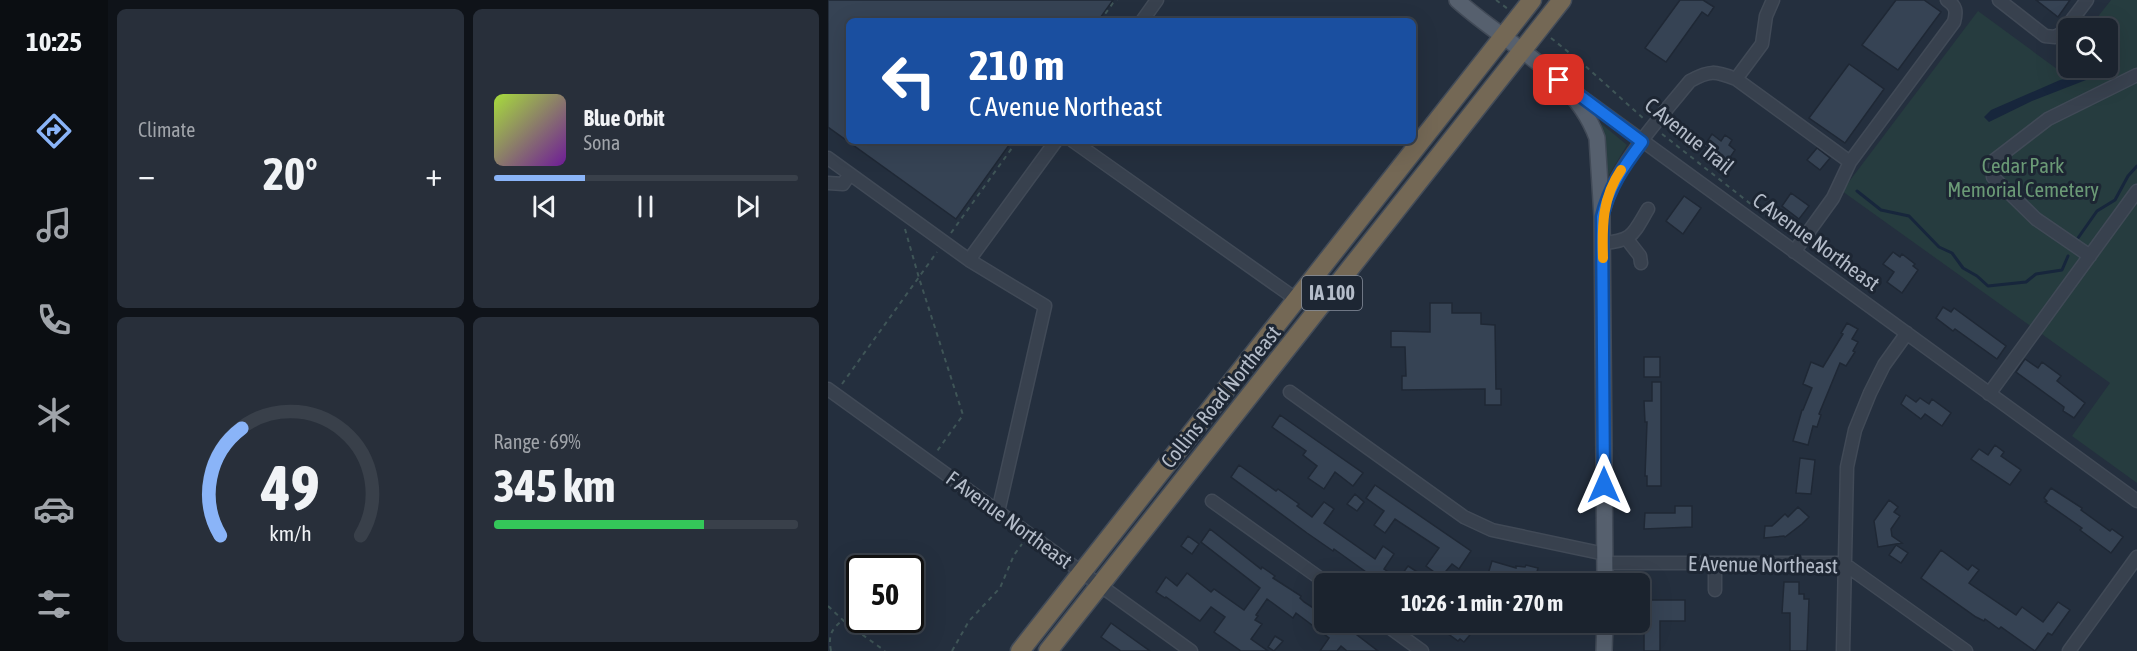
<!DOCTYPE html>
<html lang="en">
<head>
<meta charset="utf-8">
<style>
	body { margin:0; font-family:"Asap Condensed",sans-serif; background:#282f3a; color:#f1f3f6; height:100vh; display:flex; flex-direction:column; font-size:22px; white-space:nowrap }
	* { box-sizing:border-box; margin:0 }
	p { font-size:20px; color:#a0a4aa }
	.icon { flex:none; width:33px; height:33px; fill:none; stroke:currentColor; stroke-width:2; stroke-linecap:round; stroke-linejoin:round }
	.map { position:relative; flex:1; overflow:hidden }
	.drawer { display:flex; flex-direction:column; gap:9px; padding:9px; background:#0f1319; width:720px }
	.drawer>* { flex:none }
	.top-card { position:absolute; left:18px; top:18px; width:570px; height:126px; border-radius:9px; box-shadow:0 6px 24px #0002,0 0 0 2px #39404a; background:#1a4fa0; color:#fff; overflow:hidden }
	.tools { position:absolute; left:1230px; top:18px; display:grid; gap:12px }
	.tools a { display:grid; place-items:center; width:60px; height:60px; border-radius:9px; background:#1b232e; box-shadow:0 6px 24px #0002,0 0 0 2px #39404a; font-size:30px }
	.speed { position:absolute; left:18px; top:555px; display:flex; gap:12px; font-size:30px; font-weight:700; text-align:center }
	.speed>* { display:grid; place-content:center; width:78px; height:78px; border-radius:50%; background:#1b232e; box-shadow:0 6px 24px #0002,0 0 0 2px #39404a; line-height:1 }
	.speed .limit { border:3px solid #111; border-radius:9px; background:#fff; color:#111 }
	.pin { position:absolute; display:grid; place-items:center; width:51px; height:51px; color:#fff; margin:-26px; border-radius:12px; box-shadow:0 3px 9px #0006 }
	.me { position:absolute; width:66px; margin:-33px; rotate:0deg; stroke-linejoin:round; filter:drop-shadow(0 0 4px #0008) }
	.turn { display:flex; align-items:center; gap:21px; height:126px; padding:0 24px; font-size:27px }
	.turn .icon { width:78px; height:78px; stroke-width:2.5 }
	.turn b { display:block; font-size:42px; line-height:51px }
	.big { font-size:45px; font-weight:700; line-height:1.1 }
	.drawer .widget { flex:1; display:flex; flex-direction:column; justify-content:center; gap:9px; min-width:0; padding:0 21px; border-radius:9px; background:#282f3a }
	.drawer .dial { align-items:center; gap:0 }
	.dial svg { height:156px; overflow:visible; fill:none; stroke:#39404a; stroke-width:7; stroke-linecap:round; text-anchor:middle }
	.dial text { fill:#f1f3f6; stroke:none }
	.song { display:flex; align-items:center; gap:18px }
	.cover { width:72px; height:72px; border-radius:9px; background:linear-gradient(135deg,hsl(80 70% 55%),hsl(280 70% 35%)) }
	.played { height:6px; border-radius:3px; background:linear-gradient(90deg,#8ab4f8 30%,#39404a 30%) }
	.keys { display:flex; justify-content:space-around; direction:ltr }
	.heat { display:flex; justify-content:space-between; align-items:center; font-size:33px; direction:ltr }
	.charge { height:9px; border-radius:4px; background:linear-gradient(90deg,#34c759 69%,#39404a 0) }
	.drawer .tiles { flex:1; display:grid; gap:9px; grid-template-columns:repeat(2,1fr) }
	.trip { position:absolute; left:486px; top:573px; width:336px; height:60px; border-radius:9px; background:#1b232e; box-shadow:0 6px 24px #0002,0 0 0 2px #39404a; font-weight:700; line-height:60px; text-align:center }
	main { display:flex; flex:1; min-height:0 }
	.dock { display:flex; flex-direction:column; width:108px; justify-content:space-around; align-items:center; background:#0b0e12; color:#a0a4aa }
	.dock .icon { width:42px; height:42px }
	.dock .selected { color:#8ab4f8 }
	.dock b { font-size:27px; color:#f1f3f6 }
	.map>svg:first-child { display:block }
</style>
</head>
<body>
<main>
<nav class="dock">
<b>10:25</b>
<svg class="icon selected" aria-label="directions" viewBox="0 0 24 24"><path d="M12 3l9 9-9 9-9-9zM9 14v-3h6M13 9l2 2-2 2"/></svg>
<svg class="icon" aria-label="music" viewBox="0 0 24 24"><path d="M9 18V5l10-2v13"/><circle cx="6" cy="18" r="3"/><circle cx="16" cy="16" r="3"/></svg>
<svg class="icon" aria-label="phone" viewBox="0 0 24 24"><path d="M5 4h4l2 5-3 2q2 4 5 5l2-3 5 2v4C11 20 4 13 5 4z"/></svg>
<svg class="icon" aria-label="climate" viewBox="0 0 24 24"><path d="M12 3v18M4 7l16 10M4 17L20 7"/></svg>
<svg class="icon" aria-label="car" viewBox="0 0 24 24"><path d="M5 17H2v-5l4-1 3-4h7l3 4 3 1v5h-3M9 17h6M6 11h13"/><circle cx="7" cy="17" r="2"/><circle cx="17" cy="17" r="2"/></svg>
<svg class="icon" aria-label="filters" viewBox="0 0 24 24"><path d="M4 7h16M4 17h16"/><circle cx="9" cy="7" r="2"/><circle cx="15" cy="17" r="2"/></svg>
</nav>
<section class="drawer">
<div class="tiles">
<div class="widget"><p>Climate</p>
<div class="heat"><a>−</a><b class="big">20°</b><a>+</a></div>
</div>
<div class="widget">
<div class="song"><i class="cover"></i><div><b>Blue Orbit</b><p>Sona</p></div></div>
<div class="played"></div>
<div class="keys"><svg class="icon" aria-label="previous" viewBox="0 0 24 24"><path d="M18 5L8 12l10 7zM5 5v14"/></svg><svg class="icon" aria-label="pause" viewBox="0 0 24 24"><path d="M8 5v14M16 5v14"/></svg><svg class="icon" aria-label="next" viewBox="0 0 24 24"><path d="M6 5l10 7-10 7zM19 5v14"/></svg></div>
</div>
<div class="widget dial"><svg viewBox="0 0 100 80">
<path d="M14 69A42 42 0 1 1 86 69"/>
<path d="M14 69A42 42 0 0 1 25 14" stroke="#8ab4f8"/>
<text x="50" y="56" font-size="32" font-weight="700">49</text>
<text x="50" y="72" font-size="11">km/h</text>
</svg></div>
<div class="widget"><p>Range · 69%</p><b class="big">345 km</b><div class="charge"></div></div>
</div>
</section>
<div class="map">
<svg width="1309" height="651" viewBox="0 0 1309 651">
	<rect width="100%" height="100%" fill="#242f3e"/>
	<path fill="#263c3f" d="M1283 0H1309V483L1244 436 1282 383 1014 191 1150 11 1229 69 1240 55V68H1280V28H1261Z
		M770 121 799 145 776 183 769 124Z"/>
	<path fill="#17263c" d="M1262 69 1258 80 1204 101 1161 122 1156 117 1163 110 1232 80 1250 76Z"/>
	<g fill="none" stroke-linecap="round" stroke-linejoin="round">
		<path stroke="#17263c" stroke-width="3" d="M1029 191 1053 210 1081 216 1111 247 1124 253 1135 268 1149 276 1160 286 1198 282 1208 274 1234 270 1240 256
			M1250 238 1269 211 1287 200 1300 176 1309 166"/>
	</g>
	<path fill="#364354" stroke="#1f2835" stroke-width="1.5" d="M0 0H285L270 21H21V141H184L128 219 0 127Z
		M852 0H875L886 7 880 16 874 12 838 62 817 48Z
		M1068 0H1096L1113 12 1070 70 1034 45Z
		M1208 0H1242L1230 17Z
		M1021 64 1056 89 1017 143 981 118Z
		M884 134 893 141 897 135 904 140 901 145 907 150 897 165 888 158 890 156 876 146Z
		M989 148 1002 158 992 170 979 160Z
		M963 193 981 206 971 219 954 206Z
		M856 196 873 208 855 234 838 221Z
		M1065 252 1072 257 1074 254 1087 264 1085 266 1090 270 1074 293 1059 282 1066 272 1055 264Z
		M602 303H624V313H653V324L667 325 668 389H673V405H657V389L574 390V376H578L577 347H563V331L602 332Z
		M1115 307 1123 312 1126 308 1178 346 1169 359 1127 329 1125 331 1108 318Z
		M1019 323 1030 329 1024 339 1030 342 1025 351 1027 352 1018 366 1012 363 991 414 993 415 989 427 985 426 980 445 965 441 974 410H975L984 388 975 384 983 362 995 367 1015 334 1013 333Z
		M816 357H832V377H816Z
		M1197 359 1210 368 1214 362 1233 376 1229 381 1257 403 1246 418 1235 411 1236 407 1188 372Z
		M824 382H833V486H819V476H817L819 422H817L816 401H824Z
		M1078 395 1088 402 1092 398 1101 404 1104 399 1123 413 1114 426 1097 414 1093 419 1073 404Z
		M452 415 535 473 525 486 507 472 496 489 480 478 489 466 475 455 478 451 444 427Z
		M1167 445 1176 452 1173 456 1193 470 1182 485 1143 459 1151 449 1160 455Z
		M972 458 987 460 983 494 968 493Z
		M411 465 448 491 450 489 471 504 469 506 484 517 496 502 506 509 496 523 547 559 555 546 566 554 556 569 568 577 564 584H550L544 579 545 577 506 549 505 551 479 533 403 477Z
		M547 485 643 551 631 569 624 564 613 577 598 566 611 548 567 519 557 533 546 525 556 511 538 498Z
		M1223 488 1254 508 1253 510 1282 531 1284 529 1295 537 1283 553 1252 530 1254 528 1217 502 1219 501 1216 498Z
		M527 494 536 502 529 511 519 504Z
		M1061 500 1070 507 1066 512 1072 516 1063 529 1064 536 1074 543 1050 547 1046 521Z
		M847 506H864V527L816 529 817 513H847Z
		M970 507 981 517 974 524 957 537 956 536 936 538 937 526H944L957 514 960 517Z
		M382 529 433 569 434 567 447 576 445 578 473 596 472 598 476 602 496 615V622H512L550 651H519L513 646 509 651H492L501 638 468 613 465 618 439 599 428 615 430 616 427 620 434 624 423 639 440 651H413L386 632 397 617 383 607 372 621 338 597 337 598 328 592 338 577 349 586 359 573 383 592 386 589 416 610 432 588 373 542Z
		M360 536 371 544 364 554 353 546Z
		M1068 545 1080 553 1073 563 1061 555Z
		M1113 550 1140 570 1144 565 1151 570 1141 583 1188 615 1194 607 1215 622 1230 602 1242 610 1224 635 1220 633 1207 651 1173 627 1171 629 1157 619 1156 621 1148 617 1093 578Z
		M664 561 688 568V566L697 567 698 565 710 568 706 584 660 574Z
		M580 566 591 573 584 584 572 577Z
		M956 582H971V594H976V599H981L979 651H962V613H954Z
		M815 600H857V621H832V651H816V621L815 615H812V606H815Z
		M604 622H636L646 630 636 642 632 639 630 641Z
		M283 623 294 631 322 651H293L273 637Z
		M447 636 455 641 446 651 440 647Z"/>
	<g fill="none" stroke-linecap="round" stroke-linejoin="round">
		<defs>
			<path id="minor" d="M1171 0 1217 36 1227 37 1234 33 1259 0
				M314 21 329 0
				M908 79 934 44 938 16 945 0
				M742 88 1309 501
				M245 141 468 299
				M0 158 141 260 217 306 170 512
				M0 183 15 184 22 174
				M776 210C785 169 834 115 862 81 882 70 887 71 908 79L1022 162
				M798 238 812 256 813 263
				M775 243C805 241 805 234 820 209
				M966 252 1005 198 1022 162 1126 22C1129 11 1128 6 1119 0
				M1262 256 1208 219 1165 177 1164 162 1220 119 1309 75
				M141 260 228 141
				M0 389 363 651
				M462 392 636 517 664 530 777 554
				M1161 394 1309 191
				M384 501 500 584
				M777 563H1015L1138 651
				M887 563V590
				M554 622 594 651
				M1015 651 1019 467 1027 430 1042 393 1056 365 1079 333
				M1241 651 1309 557"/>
			<path id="major" d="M629 0C676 43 746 74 769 138L774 217 777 584
				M776 651 777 622"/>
			<path id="highway" d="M192 651 704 0
				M220 651 734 0"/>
		</defs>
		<use href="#minor" stroke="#414a57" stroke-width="15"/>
		<use href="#major" stroke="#414a57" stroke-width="18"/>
		<use href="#highway" stroke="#434c59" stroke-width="21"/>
		<path stroke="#3f5557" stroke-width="2" stroke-dasharray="4.5 4.5" stroke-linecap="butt" d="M668 0 680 9
			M272 21 285 3 289 0
			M723 38 754 63 816 119
			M834 134 924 205
			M77 229 91 278 135 415 107 454
			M123 233 189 141
			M14 384 109 252
			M0 606 18 623 57 651
			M3 651C0 636 3 629 15 620
			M124 651 141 621 172 588 186 555 194 544"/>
		<use href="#minor" stroke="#38414e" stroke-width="12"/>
		<use href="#major" stroke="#56606e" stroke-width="15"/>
		<use href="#highway" stroke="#746855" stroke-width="18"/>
	</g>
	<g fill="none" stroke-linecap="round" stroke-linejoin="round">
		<defs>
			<path id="route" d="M731 80 814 142C796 166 781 187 774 217L776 485"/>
		</defs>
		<use href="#route" stroke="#114b97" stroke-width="15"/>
		<use href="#route" stroke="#1a73e8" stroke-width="10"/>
		<path stroke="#f59e0b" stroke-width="10" d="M775 258C774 226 774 198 793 170"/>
	</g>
	<g text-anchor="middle" stroke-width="6" stroke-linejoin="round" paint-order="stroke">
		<rect fill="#1d2633" stroke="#878f9c" stroke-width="1.5" x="474" y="276" width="60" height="34" rx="4.5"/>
		<g font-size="20" font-weight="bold" fill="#b4bcc9">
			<text x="504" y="300">IA 100</text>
		</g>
		<g font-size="21" fill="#b4bcc9" stroke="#1d2633">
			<text transform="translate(861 136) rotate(39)" y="7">C Avenue Trail</text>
			<text transform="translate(988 242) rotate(36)" y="7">C Avenue Northeast</text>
			<text transform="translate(393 397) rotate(-51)" y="7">Collins Road Northeast</text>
			<text transform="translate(181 520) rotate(36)" y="7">F Avenue Northeast</text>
			<text transform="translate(935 565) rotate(1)" y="7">E Avenue Northeast</text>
		</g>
		<g font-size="21" fill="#6b9a76" stroke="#1d2633">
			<text x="1195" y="173">Cedar Park<tspan x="1195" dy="24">Memorial Cemetery</tspan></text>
		</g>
	</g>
</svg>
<div class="tools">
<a><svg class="icon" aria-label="search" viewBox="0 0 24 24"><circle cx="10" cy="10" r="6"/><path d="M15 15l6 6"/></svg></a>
</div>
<div class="speed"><div class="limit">50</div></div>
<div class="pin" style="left:731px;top:80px;background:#d93025"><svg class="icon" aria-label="arrive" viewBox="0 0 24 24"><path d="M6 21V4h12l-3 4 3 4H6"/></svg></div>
<svg class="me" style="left:776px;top:485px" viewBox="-20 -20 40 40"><path d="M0-17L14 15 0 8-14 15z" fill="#1a73e8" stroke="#fff" stroke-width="4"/></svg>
<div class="trip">10:26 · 1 min · 270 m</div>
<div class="top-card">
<div class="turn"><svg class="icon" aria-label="left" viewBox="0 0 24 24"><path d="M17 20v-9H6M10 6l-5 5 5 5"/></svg><div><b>210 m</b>C Avenue Northeast</div></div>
</div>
</div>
</main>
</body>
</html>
